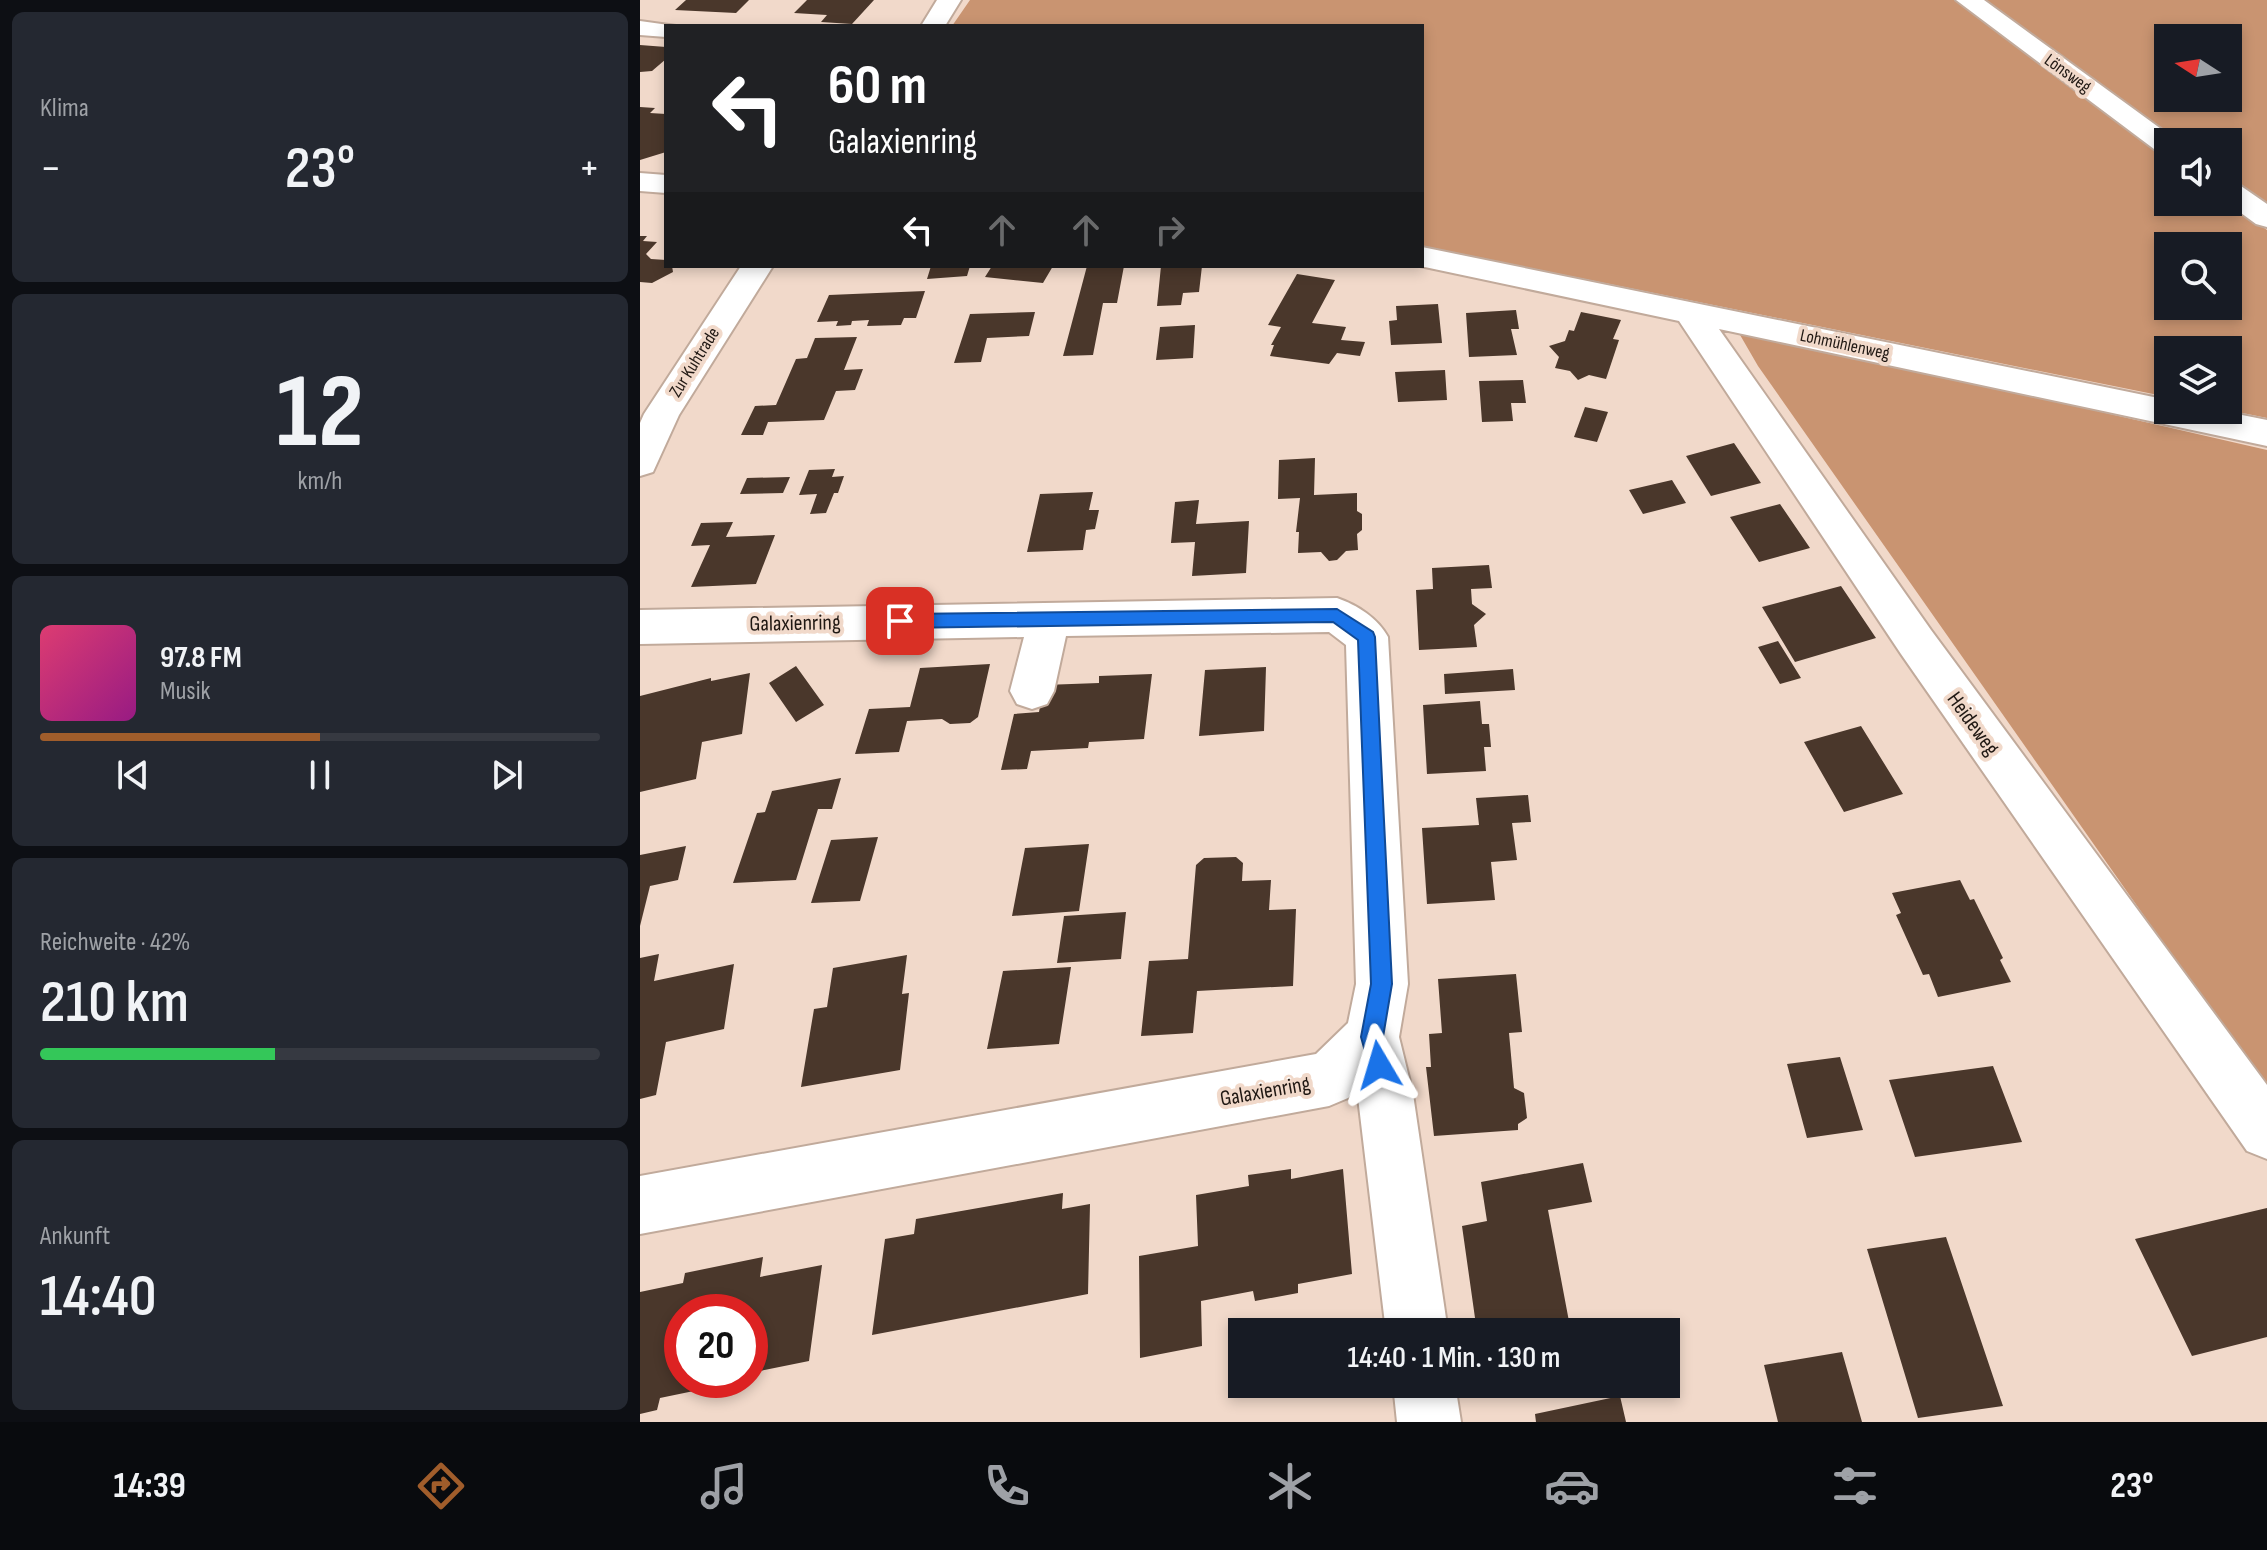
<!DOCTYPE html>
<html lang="de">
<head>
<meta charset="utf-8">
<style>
	body { margin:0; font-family:"Sofia Sans Condensed",sans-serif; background:#242831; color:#f1f3f6; height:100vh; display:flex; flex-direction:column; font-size:30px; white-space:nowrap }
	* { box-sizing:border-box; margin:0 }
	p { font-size:26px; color:#9ea1a6 }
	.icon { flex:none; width:44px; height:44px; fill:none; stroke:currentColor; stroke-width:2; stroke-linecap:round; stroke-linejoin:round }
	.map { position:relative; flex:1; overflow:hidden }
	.sheet { display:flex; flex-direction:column; gap:12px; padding:12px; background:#0d0f14; width:640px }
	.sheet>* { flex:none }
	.hud { position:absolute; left:24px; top:24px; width:760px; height:244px; border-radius:0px; box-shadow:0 4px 12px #0003; background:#202124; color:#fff; overflow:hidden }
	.needle { width:52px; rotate:282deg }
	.tools { position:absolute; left:1514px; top:24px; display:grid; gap:16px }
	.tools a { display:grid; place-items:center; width:88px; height:88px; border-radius:0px; background:#171b24; box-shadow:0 4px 12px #0003; font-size:40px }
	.speed { position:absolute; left:24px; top:1294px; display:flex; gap:16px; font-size:40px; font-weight:700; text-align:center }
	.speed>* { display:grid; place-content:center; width:104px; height:104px; border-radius:50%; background:#171b24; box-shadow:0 4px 12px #0003; line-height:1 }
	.speed .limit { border:12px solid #d22; background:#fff; color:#111 }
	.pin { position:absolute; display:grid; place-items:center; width:68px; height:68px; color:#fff; margin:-34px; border-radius:16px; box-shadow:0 4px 12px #0006 }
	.me { position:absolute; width:88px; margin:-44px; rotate:353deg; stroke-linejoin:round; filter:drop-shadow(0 0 6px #0008) }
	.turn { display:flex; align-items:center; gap:28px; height:168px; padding:0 32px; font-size:36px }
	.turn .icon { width:104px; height:104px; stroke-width:2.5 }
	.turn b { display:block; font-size:56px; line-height:68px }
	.lanes { display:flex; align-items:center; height:76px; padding:0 32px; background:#0003; justify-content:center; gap:40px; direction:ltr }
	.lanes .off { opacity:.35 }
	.big { font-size:60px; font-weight:600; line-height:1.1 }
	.sheet .widget { flex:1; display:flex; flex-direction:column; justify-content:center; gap:12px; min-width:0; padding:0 28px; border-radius:12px; background:#242831 }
	.sheet .dial { align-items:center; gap:0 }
	.dial b { font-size:104px; line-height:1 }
	.song { display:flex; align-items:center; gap:24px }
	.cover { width:96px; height:96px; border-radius:12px; background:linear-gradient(135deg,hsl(340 70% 55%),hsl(310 70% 35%)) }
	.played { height:8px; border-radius:4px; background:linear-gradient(90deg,#a05d2b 50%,#363941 50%) }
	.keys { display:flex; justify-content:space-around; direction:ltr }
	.heat { display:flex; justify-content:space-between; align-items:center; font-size:44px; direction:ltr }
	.charge { height:12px; border-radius:6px; background:linear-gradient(90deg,#34c759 42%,#363941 0) }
	.trip { position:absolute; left:588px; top:1318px; width:452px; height:80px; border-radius:0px; background:#171b24; box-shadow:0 4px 12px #0003; font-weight:600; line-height:80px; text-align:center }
	.tabs { display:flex; height:128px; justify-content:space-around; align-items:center; background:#090b0e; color:#9ea1a6 }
	.tabs .icon { width:56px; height:56px }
	.tabs .selected { color:#a05d2b }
	.tabs b { font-size:36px; color:#f1f3f6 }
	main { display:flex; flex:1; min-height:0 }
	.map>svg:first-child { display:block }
</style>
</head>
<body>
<main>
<section class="sheet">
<div class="widget"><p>Klima</p>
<div class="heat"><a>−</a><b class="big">23°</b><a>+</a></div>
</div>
<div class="widget dial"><b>12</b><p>km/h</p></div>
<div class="widget">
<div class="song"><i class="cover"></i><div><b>97.8 FM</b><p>Musik</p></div></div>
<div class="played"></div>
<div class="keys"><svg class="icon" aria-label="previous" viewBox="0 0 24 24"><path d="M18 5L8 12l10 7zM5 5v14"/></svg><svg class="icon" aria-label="pause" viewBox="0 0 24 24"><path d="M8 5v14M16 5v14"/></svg><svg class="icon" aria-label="next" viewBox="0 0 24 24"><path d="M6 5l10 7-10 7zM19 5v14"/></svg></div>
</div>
<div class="widget"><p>Reichweite · 42%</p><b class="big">210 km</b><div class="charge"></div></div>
<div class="widget"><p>Ankunft</p><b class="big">14:40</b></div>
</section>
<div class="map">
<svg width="1627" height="1422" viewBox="0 0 1627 1422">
	<rect width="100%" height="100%" fill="#f1d9ca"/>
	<path fill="#c99471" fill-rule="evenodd" d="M330 0H1315L1528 157V202L1588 201 1627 230V418L1588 410V350H1528V397L782 246V26H312ZM1528 246H1588V306H1528Z
		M1340 0H1627V210L1588 181V142H1534ZM1528 38H1588V98H1528Z
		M1096 328 1627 450V1091L1118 366Z"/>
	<path fill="#4a372b" d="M46 0H109L96 13 35 10Z
		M167 0H234L212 24 181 22 187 15 154 13Z
		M0 45 26 47V59L12 71 0 72Z
		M0 107 15 108 10 113 26 114V152L0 160Z
		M0 236H7L3 241 17 242 6 254 11 259 26 260V266H32L33 272 12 283 0 282Z
		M291 266H330L327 276 287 279Z
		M352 266H413L403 283 345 277Z
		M447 266H484L477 303H463L453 355 423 356Z
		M521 266H562L559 292 543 293 541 305 517 306Z
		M657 274 695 280 672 323 706 327 701 340 725 342 720 356 697 353 689 364 630 356 634 345H631L641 327 628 325Z
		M285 291 276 318H264L261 325 227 326 229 320 212 321 211 325 196 326 198 321 177 322 189 295Z
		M798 304 802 343 751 345 749 321 757 320 756 306Z
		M876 310 879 329H871L877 355 829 357 826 313Z
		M395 312 389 336 347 338 341 362 314 363 330 314Z
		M941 312 981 320 973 339 979 340 966 379 949 375 938 380 930 371 915 368 919 357 909 346 925 341 929 330 934 331Z
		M555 325 553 358 516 360 520 327Z
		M217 337 204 370 223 369 215 390 196 391 184 420 128 422 123 435H101L115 406 136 405 156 359 167 358 175 338Z
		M805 370 807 400 758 402 755 372Z
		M883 380 886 403H871L873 421 842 422 839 381Z
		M945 407 968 412 957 442 934 437Z
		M1094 443 1121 483 1071 496 1046 456Z
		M675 458 674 495 717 493V511L722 514V530L717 534 718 550 706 551 697 560 689 561 681 552 658 553 659 532H656L660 498 638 499 639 460Z
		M195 469 192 477 204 476 198 493H194L186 513 170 514 177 494 159 495 169 470Z
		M150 477 143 493 100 494 107 478Z
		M1032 480 1046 503 1003 514 989 490Z
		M453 492 449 510H459L455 529 446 530 443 550 387 552 400 494Z
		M559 500 556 524 609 521 606 573 552 576 555 542 531 543 535 502Z
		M1140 504 1170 548 1119 562 1090 517Z
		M93 522 86 537 135 535 116 584 51 587 70 545 51 546 61 523Z
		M849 565 852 588 831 589 832 604 846 614 834 625 837 647 779 650 776 590 793 589 792 568Z
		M1201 586 1236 638 1155 662 1122 607Z
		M1138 641 1161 678 1140 684 1118 647Z
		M350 664 338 717 330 723 310 724 302 719 267 721 259 752 215 754 229 709 270 707 280 668Z
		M156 666 184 705 156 722 129 683Z
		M626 667 624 731 559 736 565 670Z
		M873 669 875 690 805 694 804 674Z
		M110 673 102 734 62 742 56 779 0 792V696L71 678V681Z
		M512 674 504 739 449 742 448 748 391 751 387 769 361 770 374 714 399 712 404 685 459 683V676Z
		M840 701 842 724H849L851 747H844L846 771 787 774 783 705Z
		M1221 726 1263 794 1204 812 1164 742Z
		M201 778 192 809H178L156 880 93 883 117 813 125 812 132 791Z
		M888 795 891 822 872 823 877 860 851 862 855 900 787 904 782 828 839 825 836 798Z
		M238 837 220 901 171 903 191 840Z
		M449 844 439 911 372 916 385 848Z
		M46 846 38 880 10 886 0 926V855Z
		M596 857 603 863 602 881 631 880 629 910 656 909 653 986 557 991 553 1033 501 1036 509 961 548 959 556 865 564 858Z
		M1320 880 1330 900 1334 899 1363 958 1360 960 1371 982 1298 997 1289 974 1283 975 1256 915 1261 913 1252 893Z
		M486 912 481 959 417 963 424 916Z
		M19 954 14 981 94 964 84 1029 26 1042 16 1095 0 1099V958Z
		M267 955 262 994 269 993 260 1070 161 1087 174 1009 187 1007 193 968Z
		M431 967 419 1044 347 1049 363 971Z
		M876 974 882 1032 869 1033 874 1088 884 1093 887 1118 878 1124V1130L794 1136 786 1067H791L789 1034 802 1033 798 979Z
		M1200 1057 1223 1130 1167 1138 1147 1064Z
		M1353 1066 1382 1142 1275 1157 1249 1080Z
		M943 1163 952 1202 908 1210 931 1332H837L822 1226 847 1221 841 1182Z
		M651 1169V1179L703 1169 712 1274 658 1284V1293L615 1301 613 1291 561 1301 562 1346 500 1358 499 1256 558 1246 556 1195 609 1186 608 1175Z
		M423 1193 422 1209 450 1204 448 1294 232 1335 245 1239 274 1234 276 1219Z
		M1627 1208V1337L1552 1356 1495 1239Z
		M1306 1237 1363 1406 1278 1418 1227 1249Z
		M123 1257 120 1277 182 1265 169 1361 110 1373V1312H42V1380L102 1381 20 1398 17 1410 0 1414V1292L43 1283 45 1273Z
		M1202 1352 1222 1422H1138L1124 1365Z
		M980 1396 986 1422H896L895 1414Z"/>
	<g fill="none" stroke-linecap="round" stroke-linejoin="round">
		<defs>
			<path id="minor" d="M297 0H321L305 26H281Z
				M1316 0H1344L1539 142H1528V154L1518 152Z
				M0 21 36 26H26V37L0 35Z
				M0 173 26 175V193L0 191Z
				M1588 181 1598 184 1627 204V227L1616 224 1586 202H1588Z
				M782 247 1528 400V410H1577L1627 420V446L1079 329 1291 630 1627 1085V1159L1607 1151 1261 654 1039 321 780 266Z
				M101 266H133L39 415 13 472 0 476V423L4 414Z
				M697 598C717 605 738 618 748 637L768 984 759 1037 773 1094 808 1332H746L717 1089 708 1098 689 1106 0 1234V1176L676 1054 708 1023 716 984 706 645 689 632 426 636 414 691 407 704 392 709 377 704 370 691 384 637 0 644V610Z
				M753 1384H815L821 1422H757Z"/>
		</defs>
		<use href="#minor" stroke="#c1aa9b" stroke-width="4"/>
		<use href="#minor" fill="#fff" fill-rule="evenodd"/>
	</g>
	<path fill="#1a73e8" stroke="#114b97" stroke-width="2" d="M697 609 733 632 735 637 752 984 743 1037 750 1065 747 1073 739 1077 731 1073 721 1037 731 984 718 640 693 622 260 628 251 621 260 614Z"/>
	<g text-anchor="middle" stroke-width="8" stroke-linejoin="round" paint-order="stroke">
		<g font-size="18" fill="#201813" stroke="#f1d9ca">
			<text transform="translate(1428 73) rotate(36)" y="6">Lönsweg</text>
			<text transform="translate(1205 344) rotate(12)" y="6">Lohmühlenweg</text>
			<text transform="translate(54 362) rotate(-58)" y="6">Zur Kuhtrade</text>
		</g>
		<g font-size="22" fill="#201813" stroke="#f1d9ca">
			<text transform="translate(155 622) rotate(-1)" y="8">Galaxienring</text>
			<text transform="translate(1334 723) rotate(54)" y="8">Heideweg</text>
			<text transform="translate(625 1090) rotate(-10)" y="8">Galaxienring</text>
		</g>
	</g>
</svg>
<div class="tools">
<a><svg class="needle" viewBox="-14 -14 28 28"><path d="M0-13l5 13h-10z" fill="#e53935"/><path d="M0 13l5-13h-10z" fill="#9ea1a6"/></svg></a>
<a><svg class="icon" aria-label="sound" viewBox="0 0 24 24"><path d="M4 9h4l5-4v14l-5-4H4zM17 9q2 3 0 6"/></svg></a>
<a><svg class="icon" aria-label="search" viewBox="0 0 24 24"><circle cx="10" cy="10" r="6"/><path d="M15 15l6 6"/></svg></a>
<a><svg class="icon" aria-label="layers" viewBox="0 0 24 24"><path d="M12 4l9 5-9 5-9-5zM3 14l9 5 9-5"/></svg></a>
</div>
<div class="speed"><div class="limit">20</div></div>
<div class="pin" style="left:260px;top:621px;background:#d93025"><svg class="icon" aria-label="arrive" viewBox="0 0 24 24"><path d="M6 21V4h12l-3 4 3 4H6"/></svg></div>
<svg class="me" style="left:739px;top:1065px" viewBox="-20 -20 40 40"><path d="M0-17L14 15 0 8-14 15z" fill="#1a73e8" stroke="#fff" stroke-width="4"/></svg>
<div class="trip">14:40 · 1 Min. · 130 m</div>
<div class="hud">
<div class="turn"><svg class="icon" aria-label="left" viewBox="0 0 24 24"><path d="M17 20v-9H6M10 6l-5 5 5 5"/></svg><div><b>60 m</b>Galaxienring</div></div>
<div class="lanes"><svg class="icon" aria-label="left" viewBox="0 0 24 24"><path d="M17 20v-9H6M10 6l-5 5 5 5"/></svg><svg class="icon off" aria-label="ahead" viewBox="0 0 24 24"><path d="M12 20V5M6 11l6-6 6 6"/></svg><svg class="icon off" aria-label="ahead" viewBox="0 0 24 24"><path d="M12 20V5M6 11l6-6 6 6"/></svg><svg class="icon off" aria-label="right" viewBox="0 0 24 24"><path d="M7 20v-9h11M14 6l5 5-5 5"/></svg></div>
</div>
</div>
</main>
<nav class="tabs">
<b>14:39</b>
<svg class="icon selected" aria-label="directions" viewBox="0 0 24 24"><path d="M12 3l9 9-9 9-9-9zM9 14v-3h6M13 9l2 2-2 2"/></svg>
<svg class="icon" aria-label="music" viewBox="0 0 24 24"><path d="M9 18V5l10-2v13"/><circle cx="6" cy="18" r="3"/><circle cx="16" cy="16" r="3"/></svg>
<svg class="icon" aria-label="phone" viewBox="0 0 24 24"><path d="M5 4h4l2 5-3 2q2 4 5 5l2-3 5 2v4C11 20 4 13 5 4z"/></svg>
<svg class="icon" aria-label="climate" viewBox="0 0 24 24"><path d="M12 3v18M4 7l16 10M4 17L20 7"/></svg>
<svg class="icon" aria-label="car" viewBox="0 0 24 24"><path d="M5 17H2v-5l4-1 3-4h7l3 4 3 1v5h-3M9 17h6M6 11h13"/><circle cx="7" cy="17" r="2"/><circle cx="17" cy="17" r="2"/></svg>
<svg class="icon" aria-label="filters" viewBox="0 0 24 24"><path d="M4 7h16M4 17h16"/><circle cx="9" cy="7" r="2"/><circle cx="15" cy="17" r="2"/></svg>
<b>23°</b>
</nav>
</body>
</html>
